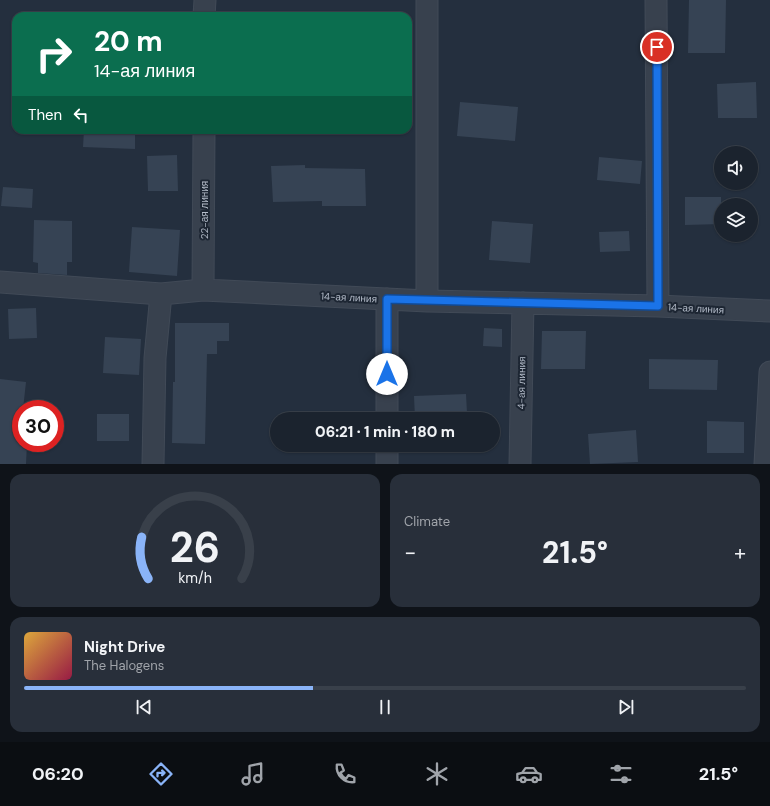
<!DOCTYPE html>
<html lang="en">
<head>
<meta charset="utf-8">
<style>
	body { margin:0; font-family:"DM Sans",sans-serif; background:#282f3a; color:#f1f3f6; height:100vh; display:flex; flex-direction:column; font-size:15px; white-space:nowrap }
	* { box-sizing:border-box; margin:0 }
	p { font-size:13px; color:#a0a4aa }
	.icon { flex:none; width:22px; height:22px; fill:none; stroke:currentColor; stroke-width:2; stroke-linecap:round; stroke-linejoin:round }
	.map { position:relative; height:464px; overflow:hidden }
	.details { display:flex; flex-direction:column; gap:10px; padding:10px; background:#0f1319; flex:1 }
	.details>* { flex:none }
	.guide { position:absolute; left:12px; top:12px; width:400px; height:122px; border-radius:12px; box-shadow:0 1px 3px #0004,0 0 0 1px #39404a; background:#0b6e4f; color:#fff; overflow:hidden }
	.buttons { position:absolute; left:714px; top:146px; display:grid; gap:8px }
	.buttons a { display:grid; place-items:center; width:44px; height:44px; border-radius:50%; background:#1b232e; box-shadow:0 1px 3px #0004,0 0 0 1px #39404a; font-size:20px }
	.speed { position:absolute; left:12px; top:400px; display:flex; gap:8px; font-size:20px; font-weight:700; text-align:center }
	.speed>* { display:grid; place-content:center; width:52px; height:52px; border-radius:50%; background:#1b232e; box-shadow:0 1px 3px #0004,0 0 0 1px #39404a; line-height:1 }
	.speed .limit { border:6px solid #d22; background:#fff; color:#111 }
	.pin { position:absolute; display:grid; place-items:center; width:34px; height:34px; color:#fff; margin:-17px; border:2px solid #fff; border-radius:50%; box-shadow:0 1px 4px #0007 }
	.me { position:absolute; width:44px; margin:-22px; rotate:0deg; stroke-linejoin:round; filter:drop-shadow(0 0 3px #0008) }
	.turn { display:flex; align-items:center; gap:14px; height:84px; padding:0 16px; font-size:18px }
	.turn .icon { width:52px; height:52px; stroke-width:2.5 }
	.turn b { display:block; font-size:28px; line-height:34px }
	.then { display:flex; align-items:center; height:38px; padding:0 16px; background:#0003; gap:8px; font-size:15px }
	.big { font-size:30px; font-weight:800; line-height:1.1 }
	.details .tile { flex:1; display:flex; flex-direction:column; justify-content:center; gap:6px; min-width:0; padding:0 14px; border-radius:12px; background:#282f3a }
	.details .dial { align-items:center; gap:0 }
	.dial svg { height:104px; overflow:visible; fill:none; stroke:#39404a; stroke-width:7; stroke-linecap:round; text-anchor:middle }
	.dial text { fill:#f1f3f6; stroke:none }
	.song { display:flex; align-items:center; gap:12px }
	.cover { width:48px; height:48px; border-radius:6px; background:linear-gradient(135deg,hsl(40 70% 55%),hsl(340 70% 35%)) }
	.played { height:4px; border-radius:2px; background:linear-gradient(90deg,#8ab4f8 40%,#39404a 40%) }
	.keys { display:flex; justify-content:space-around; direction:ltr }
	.heat { display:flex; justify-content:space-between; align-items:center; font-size:22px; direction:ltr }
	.details .tiles { flex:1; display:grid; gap:10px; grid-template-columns:1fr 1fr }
	.tile:last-child { grid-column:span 2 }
	.trip { position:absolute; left:270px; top:412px; width:230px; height:40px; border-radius:20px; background:#1b232e; box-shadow:0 1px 3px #0004,0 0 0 1px #39404a; font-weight:800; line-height:40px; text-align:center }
	.tabs { display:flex; height:64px; justify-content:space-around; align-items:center; background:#0b0e12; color:#a0a4aa }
	.tabs .icon { width:28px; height:28px }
	.tabs .active { color:#8ab4f8 }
	.tabs b { font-size:18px; color:#f1f3f6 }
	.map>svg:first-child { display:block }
</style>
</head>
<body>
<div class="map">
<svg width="770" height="464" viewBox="0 0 770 464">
	<rect width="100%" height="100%" fill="#242f3e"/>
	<path fill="#364354" d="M689 0H726L725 53H688Z
		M756 82 757 118H718L717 84Z
		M460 102 518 107 515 141 457 136Z
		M84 130H135V149L83 147Z
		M177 155 178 191H148L147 156Z
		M599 157 642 161 640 184 597 180Z
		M305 165V168L365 169 366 206H322V201L273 202 271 166Z
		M3 187 33 189 32 208 1 206Z
		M685 197H721V224L685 225Z
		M34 220 72 221V262H67V275L38 273V263L33 262Z
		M492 221 533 224 530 263 489 260Z
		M132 227 180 230 177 276 129 272Z
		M629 231 630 251 600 252 599 232Z
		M36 308 37 338 9 339 8 309Z
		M175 323H229V341H217V354H207L205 444 172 443 173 382H175Z
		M484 328 502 329V347L483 346Z
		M542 331H586L585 369H541Z
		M105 337 141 339 139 375 103 373Z
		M649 359 718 360 717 390 649 389Z
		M0 379 26 382 23 409H21V443H27L26 464H0Z
		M466 394 467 413H458L459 419H415L414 396Z
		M97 414H129V441H97Z
		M707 421 744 422V453H707Z
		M636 430 638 462 590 464 588 434Z"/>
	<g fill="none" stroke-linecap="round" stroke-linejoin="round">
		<defs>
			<path id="minor" d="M656 0 658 306
				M204 16 205 0
				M0 282 161 294 203 290 427 301 658 306 770 311
				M203 290 204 130
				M427 301V0
				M387 419V299
				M153 464 155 358 161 294
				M387 464V445
				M520 464 523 303
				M765 464 770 372"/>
		</defs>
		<use href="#minor" stroke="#414a57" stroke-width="23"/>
		<use href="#minor" stroke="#38414e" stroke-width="21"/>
	</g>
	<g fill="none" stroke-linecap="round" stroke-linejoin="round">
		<defs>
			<path id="route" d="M387 374V299L658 306 657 47"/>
		</defs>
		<use href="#route" stroke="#114b97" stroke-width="10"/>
		<use href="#route" stroke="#1a73e8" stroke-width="7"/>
	</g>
	<g text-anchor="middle" stroke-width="4" stroke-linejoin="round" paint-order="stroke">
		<g font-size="10" fill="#b4bcc9" stroke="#1d2633">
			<text transform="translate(204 210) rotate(-90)" y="4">22-ая линия</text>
			<text transform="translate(349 297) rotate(3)" y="4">14-ая линия</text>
			<text transform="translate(696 308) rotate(3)" y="4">14-ая линия</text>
			<text transform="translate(521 383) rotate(-89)" y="4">4-ая линия</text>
		</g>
	</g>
</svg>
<div class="buttons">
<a><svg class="icon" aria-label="sound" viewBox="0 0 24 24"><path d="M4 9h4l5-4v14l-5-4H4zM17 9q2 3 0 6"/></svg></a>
<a><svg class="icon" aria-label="layers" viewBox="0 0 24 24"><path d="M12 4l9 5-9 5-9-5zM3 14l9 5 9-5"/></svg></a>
</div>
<div class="speed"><div class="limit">30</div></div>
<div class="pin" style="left:657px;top:47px;background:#d93025"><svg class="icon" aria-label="arrive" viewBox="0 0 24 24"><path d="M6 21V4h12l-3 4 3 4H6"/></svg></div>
<svg class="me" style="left:387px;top:374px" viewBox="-20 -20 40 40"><circle r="19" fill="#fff"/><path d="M0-13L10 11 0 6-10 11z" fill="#1a73e8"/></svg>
<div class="trip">06:21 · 1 min · 180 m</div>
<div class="guide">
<div class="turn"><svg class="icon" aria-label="right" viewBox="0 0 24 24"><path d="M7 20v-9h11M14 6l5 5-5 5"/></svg><div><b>20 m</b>14-ая линия</div></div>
<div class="then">Then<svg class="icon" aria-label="left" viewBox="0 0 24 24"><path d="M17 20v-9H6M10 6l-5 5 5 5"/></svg></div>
</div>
</div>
<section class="details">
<div class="tiles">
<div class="tile dial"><svg viewBox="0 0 100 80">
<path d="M14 69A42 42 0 1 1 86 69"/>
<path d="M14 69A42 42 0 0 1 9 37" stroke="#8ab4f8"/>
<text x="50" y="56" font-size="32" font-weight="700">26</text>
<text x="50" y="72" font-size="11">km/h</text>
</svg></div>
<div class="tile"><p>Climate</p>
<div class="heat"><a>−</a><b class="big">21.5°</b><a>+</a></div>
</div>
<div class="tile">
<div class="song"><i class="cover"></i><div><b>Night Drive</b><p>The Halogens</p></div></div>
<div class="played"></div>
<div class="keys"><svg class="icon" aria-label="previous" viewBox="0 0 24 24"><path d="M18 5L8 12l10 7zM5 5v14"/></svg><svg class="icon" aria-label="pause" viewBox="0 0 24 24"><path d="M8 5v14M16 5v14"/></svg><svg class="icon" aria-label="next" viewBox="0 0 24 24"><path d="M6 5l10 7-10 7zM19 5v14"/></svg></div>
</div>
</div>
</section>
<nav class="tabs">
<b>06:20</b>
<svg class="icon active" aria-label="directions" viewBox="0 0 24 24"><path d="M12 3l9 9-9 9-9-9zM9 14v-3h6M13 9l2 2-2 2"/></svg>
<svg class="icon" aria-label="music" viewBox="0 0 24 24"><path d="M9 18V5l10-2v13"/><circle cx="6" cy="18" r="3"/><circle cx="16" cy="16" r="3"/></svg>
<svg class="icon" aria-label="phone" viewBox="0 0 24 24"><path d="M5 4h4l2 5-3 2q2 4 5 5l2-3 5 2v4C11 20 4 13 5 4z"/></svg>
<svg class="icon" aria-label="climate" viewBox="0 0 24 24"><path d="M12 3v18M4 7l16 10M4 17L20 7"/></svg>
<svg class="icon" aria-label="car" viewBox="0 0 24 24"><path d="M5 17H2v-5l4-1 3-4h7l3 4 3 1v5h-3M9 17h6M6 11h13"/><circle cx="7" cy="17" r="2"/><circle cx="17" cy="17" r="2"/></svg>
<svg class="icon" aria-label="filters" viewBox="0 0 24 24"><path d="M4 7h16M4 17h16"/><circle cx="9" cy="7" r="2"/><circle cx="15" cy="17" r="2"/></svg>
<b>21.5°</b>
</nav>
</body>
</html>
